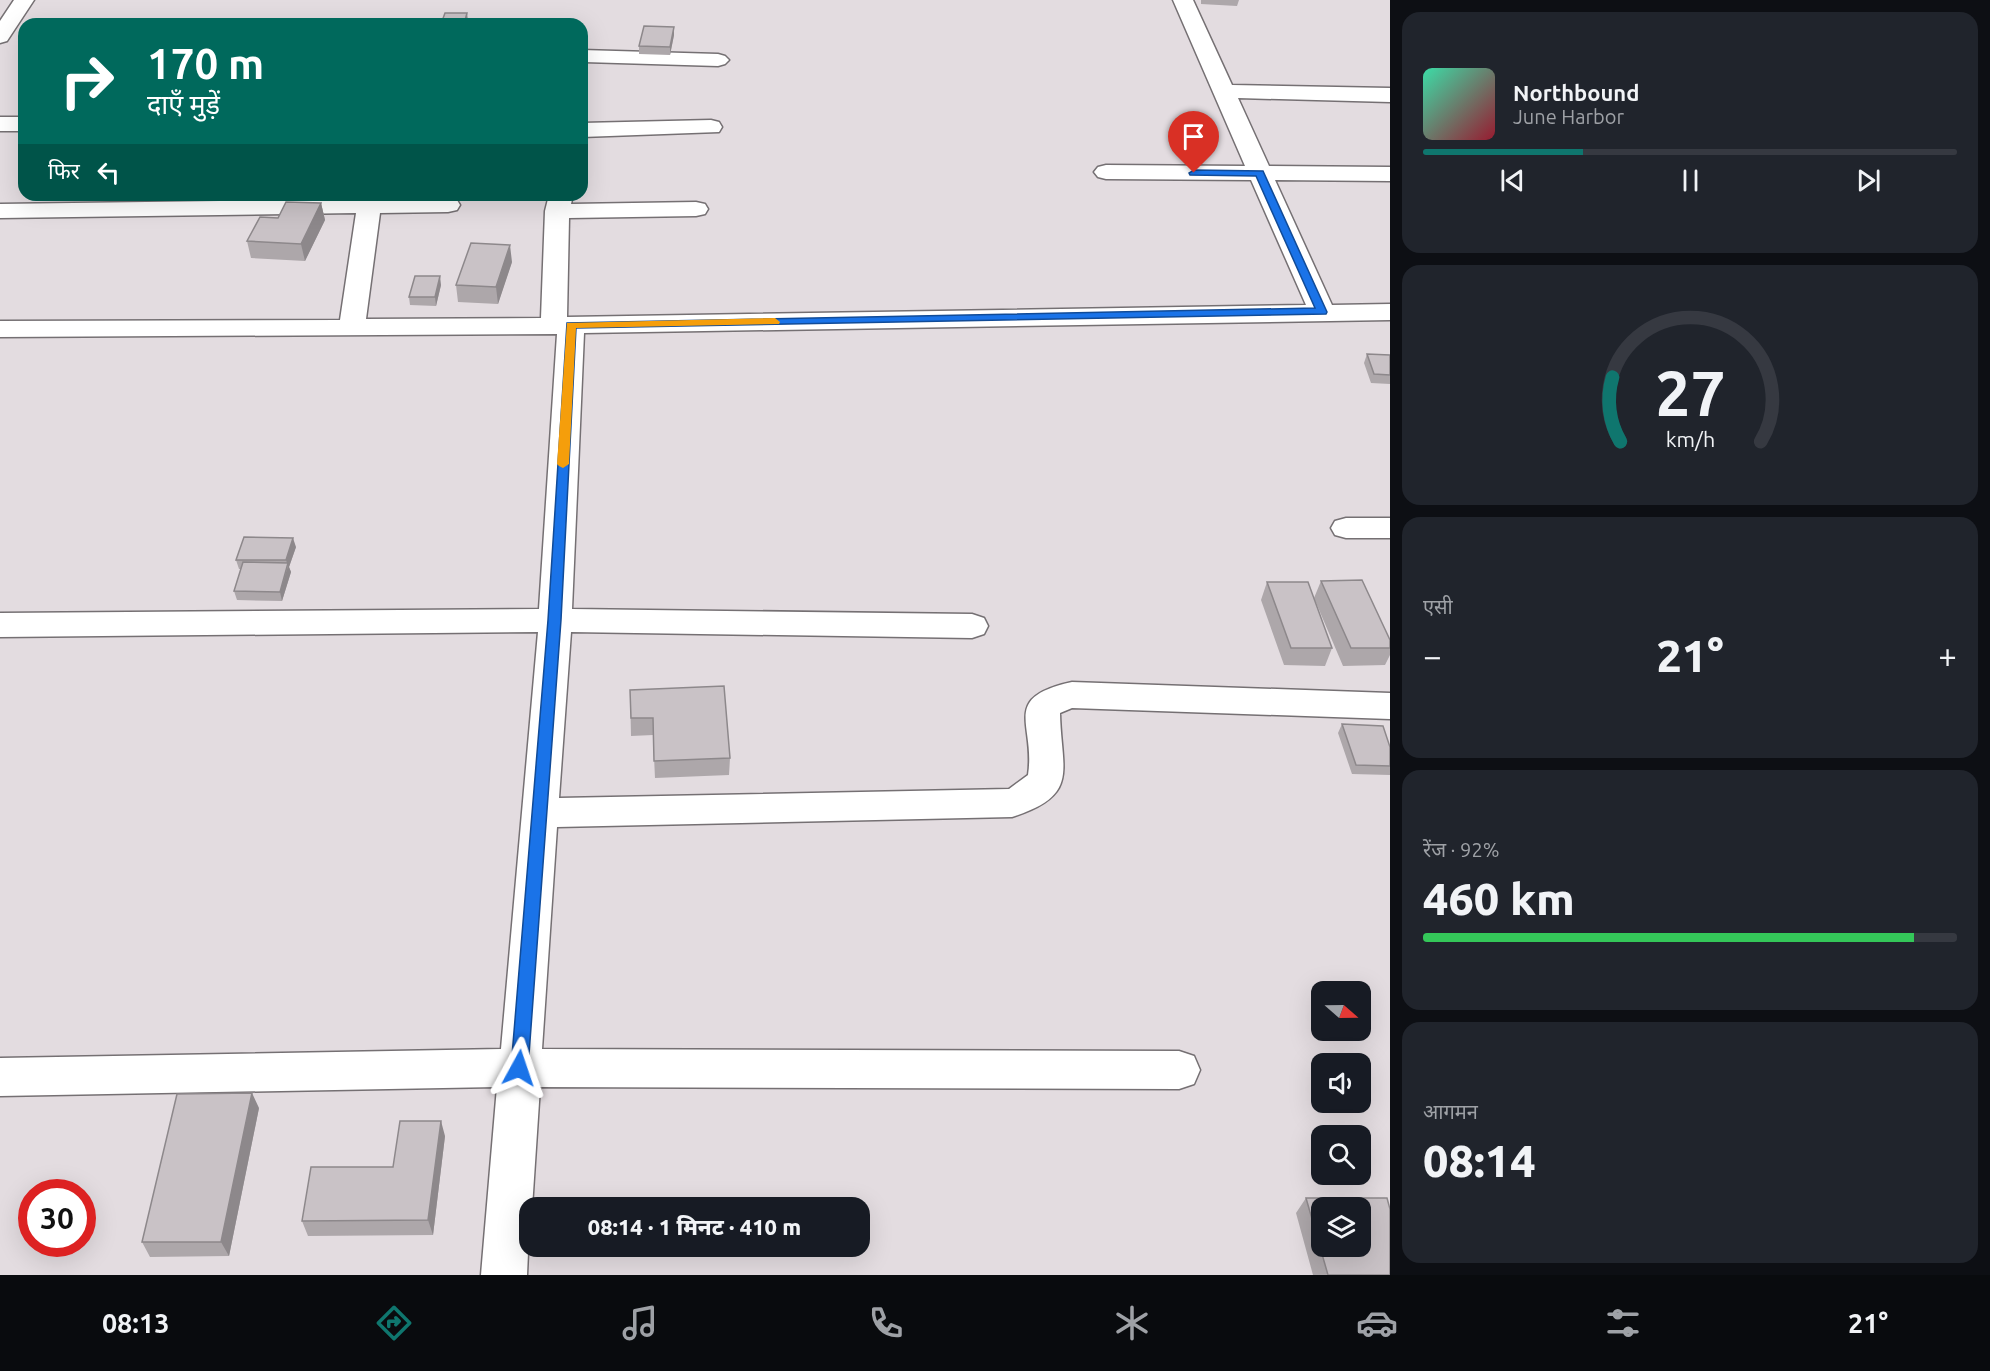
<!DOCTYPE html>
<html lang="hi">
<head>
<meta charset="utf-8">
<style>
	body { margin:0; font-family:Ubuntu,"Noto Sans Devanagari",sans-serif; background:#20242c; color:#f1f3f6; height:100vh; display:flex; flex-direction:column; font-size:22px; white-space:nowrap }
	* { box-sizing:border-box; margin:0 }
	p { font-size:20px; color:#9ea1a6 }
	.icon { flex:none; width:33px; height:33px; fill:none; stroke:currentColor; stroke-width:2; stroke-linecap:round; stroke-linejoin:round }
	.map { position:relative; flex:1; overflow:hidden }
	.details { display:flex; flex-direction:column; gap:12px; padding:12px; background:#0d0f14; width:600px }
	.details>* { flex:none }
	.guide { position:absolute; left:18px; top:18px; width:570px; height:183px; border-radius:18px; box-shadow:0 6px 24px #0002; background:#00695c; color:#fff; overflow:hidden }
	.needle { width:39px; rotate:110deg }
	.buttons { position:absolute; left:1311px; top:981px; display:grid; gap:12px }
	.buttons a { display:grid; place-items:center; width:60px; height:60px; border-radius:12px; background:#171b24; box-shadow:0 6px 24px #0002; font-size:30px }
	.speed { position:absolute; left:18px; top:1179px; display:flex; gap:12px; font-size:30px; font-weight:700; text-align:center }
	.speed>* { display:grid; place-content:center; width:78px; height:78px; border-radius:50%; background:#171b24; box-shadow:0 6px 24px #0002; line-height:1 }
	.speed .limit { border:9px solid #d22; background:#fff; color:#111 }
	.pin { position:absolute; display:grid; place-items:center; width:51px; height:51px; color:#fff; margin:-62px -26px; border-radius:50% 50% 50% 0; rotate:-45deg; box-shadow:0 0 6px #0007 }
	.pin .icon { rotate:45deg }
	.me { position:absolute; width:66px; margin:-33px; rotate:5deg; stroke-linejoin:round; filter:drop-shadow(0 0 4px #0008) }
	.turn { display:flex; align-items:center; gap:21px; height:126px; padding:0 30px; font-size:27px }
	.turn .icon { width:78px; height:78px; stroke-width:2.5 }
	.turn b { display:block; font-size:42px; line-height:51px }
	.then { display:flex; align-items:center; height:57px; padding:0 30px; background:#0003; gap:12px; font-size:22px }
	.big { font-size:45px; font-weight:800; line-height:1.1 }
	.details .widget { flex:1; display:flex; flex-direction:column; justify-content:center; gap:9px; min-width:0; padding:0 21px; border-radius:18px; background:#20242c }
	.details .dial { align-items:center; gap:0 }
	.dial svg { height:156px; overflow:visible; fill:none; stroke:#363941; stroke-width:7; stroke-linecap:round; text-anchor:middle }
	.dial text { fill:#f1f3f6; stroke:none }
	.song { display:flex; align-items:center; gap:18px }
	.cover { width:72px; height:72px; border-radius:9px; background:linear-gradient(135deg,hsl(160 70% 55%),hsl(350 70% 35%)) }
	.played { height:6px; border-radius:3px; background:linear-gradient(90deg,#0f766e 30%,#363941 30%) }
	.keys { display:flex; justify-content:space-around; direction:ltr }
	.heat { display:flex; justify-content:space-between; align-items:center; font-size:33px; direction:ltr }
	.charge { height:9px; border-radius:4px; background:linear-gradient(90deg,#34c759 92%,#363941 0) }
	.trip { position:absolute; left:519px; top:1197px; width:351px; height:60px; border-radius:18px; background:#171b24; box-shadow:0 6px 24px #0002; font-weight:800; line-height:60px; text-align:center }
	.dock { display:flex; height:96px; justify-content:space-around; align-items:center; background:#090b0e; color:#9ea1a6 }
	.dock .icon { width:42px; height:42px }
	.dock .selected { color:#0f766e }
	.dock b { font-size:27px; color:#f1f3f6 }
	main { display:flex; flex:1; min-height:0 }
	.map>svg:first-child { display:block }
</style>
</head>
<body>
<main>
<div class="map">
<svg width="1390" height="1275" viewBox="0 0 1390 1275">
	<rect width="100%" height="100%" fill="#e3dce0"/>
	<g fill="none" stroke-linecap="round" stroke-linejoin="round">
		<defs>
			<path id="minor" d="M14 0H34L7 41 0 43V21Z
				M1173 0H1193L1232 85 1390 88V102L1238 98 1269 166 1390 167V181L1275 180 1332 305 1390 304V320L584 333 572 609 972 614 984 618 988 626 984 634 972 638 571 632 559 798 1009 789 1028 775C1036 724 999 698 1072 682L1390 693V719L1072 708 1060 713C1061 771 1081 795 1012 817L557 827 542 1049 1179 1051 1194 1056 1200 1070 1194 1084 1179 1089 540 1087 532 1208H530L527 1275H481L497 1087 0 1096V1058L501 1049 538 632 0 637V613L539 609 557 334 0 337V321L340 320 356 213 0 218V204L448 198 457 200 460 205 457 210 448 212 380 213 366 319 541 318 545 211 549 195H573L571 204 696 202 705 204 708 209 705 214 696 216 569 218 567 317 1306 305 1251 180 1106 179 1098 177 1094 172 1098 167 1106 165 1245 166Z
				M582 50 718 54 725 56 729 60 725 64 718 66 584 62H582Z
				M0 117H24V131H0Z
				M711 120 719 122 722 127 719 132 582 137V123Z
				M1346 518H1390V538H1346L1335 535 1331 528 1335 521Z"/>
		</defs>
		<use href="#minor" stroke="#757073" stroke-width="3"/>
		<use href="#minor" fill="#fff" fill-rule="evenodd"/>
	</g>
	<path fill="#ada7aa" d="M1201 0H1239L1237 6 1201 4Z
		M674 35 670 55 639 54V46Z
		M172 195H204L203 196 172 197Z
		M321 203 325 220 305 261 251 258 247 241 278 218Z
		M512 262 498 304 458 302 456 285Z
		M441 285 436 306 410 305 409 297Z
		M1367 354 1390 355V384L1371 383 1364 363Z
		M296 547 289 567 291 572 282 601 237 600 234 591 241 569H239L236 560Z
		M1321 581 1390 640V655L1385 665 1343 666 1314 598Z
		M1267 582 1332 648 1325 666 1284 665 1261 600Z
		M630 690 730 758 729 775 655 778 653 735 631 736Z
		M1342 724 1390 747V775L1352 774 1338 733Z
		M259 1108 229 1256 150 1257 142 1242Z
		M445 1136 433 1235 308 1236 302 1221Z
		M1306 1198 1390 1275H1313L1296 1213Z"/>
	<path fill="#8d888b" d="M467 13 468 21 467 24H464Z
		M674 27V35L670 55V47Z
		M321 203 325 220 305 261 301 244Z
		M510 245 512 262 498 304 496 287Z
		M440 276 441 285 436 306 435 297Z
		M293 538 296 547 289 567 291 572 282 601 280 592 288 566 286 560Z
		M252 1093 259 1108 229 1256 221 1242Z
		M441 1121 445 1136 433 1235 428 1220Z"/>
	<path fill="#c9c2c6" stroke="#8d888b" stroke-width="1.5" fill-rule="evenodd" d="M445 13H467L464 24H441Z
		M644 26 674 27 670 47 639 46Z
		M286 202 321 203 301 244 247 241 260 217 278 218Z
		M471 243 510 245 496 287 456 285Z
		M415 276H440L435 297H409Z
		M1367 354 1390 355V375L1374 374Z
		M244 537 293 538 286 560H236Z
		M243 562 288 563 280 592 234 591Z
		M1362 580 1390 640V648H1351L1321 581Z
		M1267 582H1308L1332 648H1291Z
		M724 686 730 758 654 761 653 718H631L630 690Z
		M1342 724 1383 726 1390 747V766L1356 765Z
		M252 1093 221 1242H142L177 1094Z
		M400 1121H441L428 1220 302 1221 311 1167H393Z
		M1306 1198H1387L1390 1209V1275H1328ZM1322 1208H1360V1246H1322Z"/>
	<path fill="#1a73e8" stroke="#114b97" stroke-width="1.5" d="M1194 170 1263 171 1327 312 1326 314 576 328 561 620 528 1068 525 1074 519 1076 513 1074 511 1068 548 620 567 323 1315 308 1256 176 1190 175 1189 173Z"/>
	<path fill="#f59e0b" d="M775 318 780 322 779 324 576 328 569 464 563 468 559 466 557 464 567 323Z"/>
</svg>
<div class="buttons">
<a><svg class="needle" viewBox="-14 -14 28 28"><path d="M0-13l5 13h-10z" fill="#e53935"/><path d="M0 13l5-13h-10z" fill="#9ea1a6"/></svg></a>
<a><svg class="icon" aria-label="sound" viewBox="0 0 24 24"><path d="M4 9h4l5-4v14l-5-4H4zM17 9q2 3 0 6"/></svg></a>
<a><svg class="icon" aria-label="search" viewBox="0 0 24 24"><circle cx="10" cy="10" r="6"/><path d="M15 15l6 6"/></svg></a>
<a><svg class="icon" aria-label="layers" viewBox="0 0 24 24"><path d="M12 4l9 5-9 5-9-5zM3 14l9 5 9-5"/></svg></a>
</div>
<div class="speed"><div class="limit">30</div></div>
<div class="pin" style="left:1194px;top:173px;background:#d93025"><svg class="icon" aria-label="arrive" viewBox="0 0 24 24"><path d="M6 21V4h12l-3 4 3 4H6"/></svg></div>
<svg class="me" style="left:519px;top:1068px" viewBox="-20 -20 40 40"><path d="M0-17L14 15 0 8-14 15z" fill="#1a73e8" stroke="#fff" stroke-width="4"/></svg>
<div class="trip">08:14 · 1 मिनट · 410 m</div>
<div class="guide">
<div class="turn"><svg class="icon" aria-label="right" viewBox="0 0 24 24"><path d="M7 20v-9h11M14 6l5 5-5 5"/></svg><div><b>170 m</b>दाएँ मुड़ें</div></div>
<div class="then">फिर<svg class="icon" aria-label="left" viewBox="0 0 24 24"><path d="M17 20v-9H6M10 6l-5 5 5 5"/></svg></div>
</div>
</div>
<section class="details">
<div class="widget">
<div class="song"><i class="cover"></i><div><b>Northbound</b><p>June Harbor</p></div></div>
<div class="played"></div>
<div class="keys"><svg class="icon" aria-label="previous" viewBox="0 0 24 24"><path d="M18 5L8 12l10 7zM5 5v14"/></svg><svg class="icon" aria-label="pause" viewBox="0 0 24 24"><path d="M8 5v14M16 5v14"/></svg><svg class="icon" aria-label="next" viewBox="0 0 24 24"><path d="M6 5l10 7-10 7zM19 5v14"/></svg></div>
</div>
<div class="widget dial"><svg viewBox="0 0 100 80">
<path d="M14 69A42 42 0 1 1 86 69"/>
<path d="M14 69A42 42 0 0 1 10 36" stroke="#0f766e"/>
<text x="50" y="56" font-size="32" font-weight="700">27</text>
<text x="50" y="72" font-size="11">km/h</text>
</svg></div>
<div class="widget"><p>एसी</p>
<div class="heat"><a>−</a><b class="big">21°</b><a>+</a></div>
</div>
<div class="widget"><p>रेंज · 92%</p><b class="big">460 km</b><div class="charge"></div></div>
<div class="widget"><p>आगमन</p><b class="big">08:14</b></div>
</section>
</main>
<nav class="dock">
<b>08:13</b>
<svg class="icon selected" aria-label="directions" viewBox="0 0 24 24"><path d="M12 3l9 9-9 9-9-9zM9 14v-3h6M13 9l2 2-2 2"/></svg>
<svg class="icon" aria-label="music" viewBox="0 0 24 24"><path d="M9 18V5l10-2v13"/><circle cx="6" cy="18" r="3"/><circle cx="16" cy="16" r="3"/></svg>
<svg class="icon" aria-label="phone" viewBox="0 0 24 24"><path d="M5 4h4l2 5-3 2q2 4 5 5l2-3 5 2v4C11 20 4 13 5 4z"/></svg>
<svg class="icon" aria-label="climate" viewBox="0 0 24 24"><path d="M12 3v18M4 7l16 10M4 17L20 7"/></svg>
<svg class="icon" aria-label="car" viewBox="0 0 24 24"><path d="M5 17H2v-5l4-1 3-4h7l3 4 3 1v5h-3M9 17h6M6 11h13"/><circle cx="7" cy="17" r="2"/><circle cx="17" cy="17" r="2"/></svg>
<svg class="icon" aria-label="filters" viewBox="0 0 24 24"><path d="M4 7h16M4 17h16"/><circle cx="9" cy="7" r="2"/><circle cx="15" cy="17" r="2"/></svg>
<b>21°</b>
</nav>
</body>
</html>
